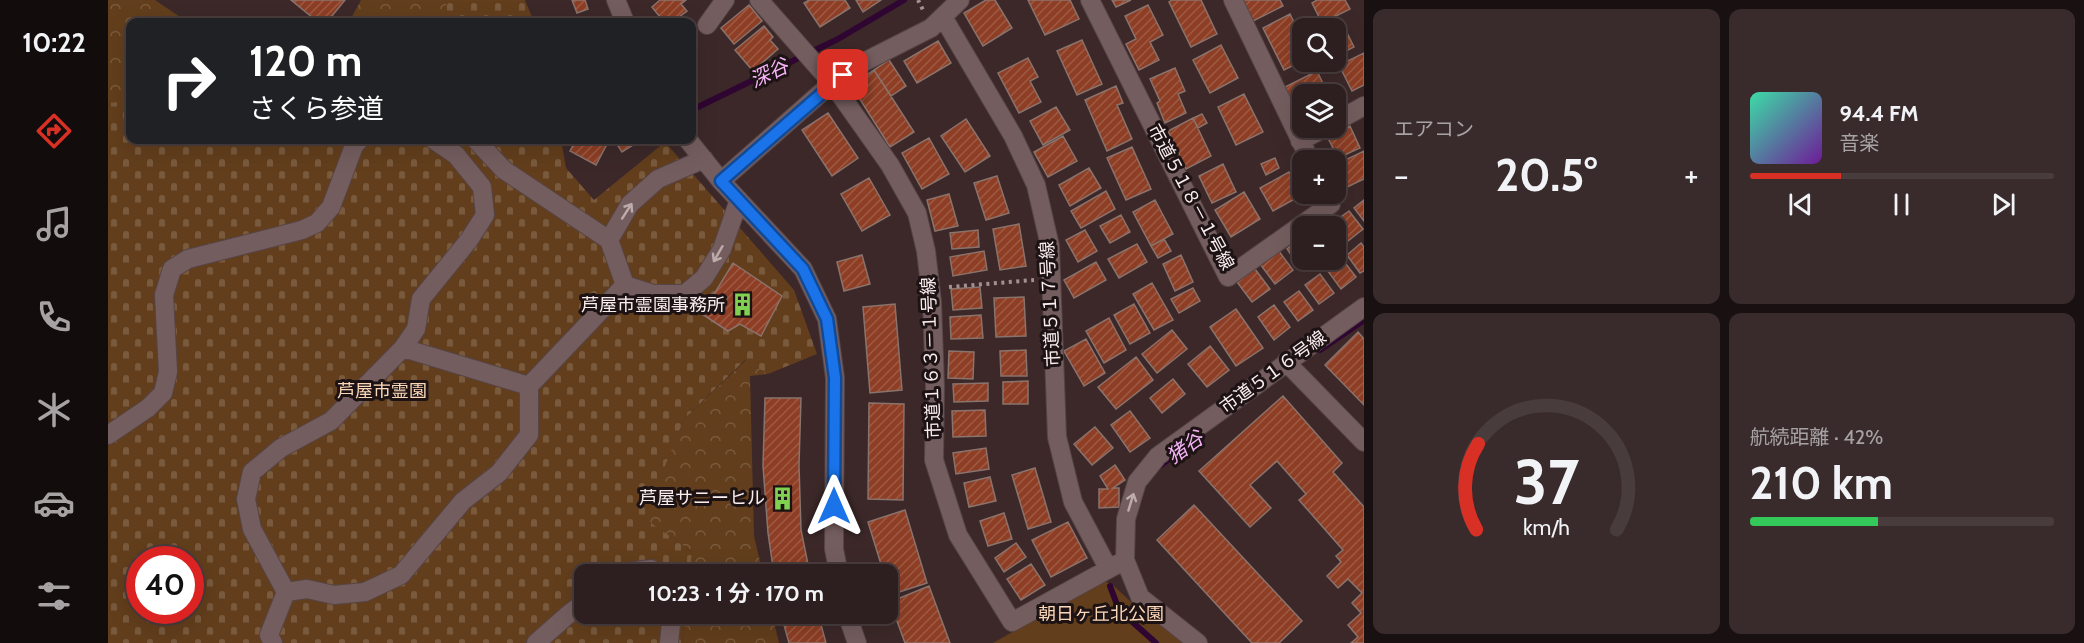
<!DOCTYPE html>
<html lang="ja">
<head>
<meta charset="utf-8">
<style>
	body { margin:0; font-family:Cabin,"Noto Sans JP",sans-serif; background:#392b2c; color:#f1f3f6; height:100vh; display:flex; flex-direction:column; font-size:22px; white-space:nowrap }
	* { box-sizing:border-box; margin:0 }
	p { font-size:20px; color:#a7a2a4 }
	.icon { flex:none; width:33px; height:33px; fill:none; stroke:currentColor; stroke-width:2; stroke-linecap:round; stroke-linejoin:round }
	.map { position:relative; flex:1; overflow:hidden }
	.panel { display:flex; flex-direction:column; gap:9px; padding:9px; background:#191011; width:720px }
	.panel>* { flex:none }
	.hud { position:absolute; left:18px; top:18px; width:570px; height:126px; border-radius:12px; box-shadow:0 6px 24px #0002,0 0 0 2px #483c3d; background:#202124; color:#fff; overflow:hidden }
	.fabs { position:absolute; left:1184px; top:18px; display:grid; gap:12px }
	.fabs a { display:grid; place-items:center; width:54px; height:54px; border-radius:12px; background:#2d1e1f; box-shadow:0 6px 24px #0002,0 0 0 2px #483c3d; font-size:30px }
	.speed { position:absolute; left:18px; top:546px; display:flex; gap:12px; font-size:30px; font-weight:700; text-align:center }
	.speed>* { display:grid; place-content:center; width:78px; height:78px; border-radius:50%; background:#2d1e1f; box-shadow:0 6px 24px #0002,0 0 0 2px #483c3d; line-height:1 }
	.speed .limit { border:9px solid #d22; background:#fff; color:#111 }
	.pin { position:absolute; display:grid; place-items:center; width:51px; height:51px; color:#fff; margin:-26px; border-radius:12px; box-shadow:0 3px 9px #0006 }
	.me { position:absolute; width:66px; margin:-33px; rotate:0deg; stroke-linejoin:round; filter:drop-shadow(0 0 4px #0008) }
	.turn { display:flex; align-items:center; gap:21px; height:126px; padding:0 24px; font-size:27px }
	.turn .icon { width:78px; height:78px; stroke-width:2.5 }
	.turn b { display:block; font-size:42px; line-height:51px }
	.big { font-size:45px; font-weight:700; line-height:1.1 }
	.panel .tile { flex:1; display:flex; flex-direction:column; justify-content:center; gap:9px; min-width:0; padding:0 21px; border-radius:12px; background:#392b2c }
	.panel .dial { align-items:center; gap:0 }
	.dial svg { height:156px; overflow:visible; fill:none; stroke:#483c3d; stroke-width:7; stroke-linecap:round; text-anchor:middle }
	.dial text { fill:#f1f3f6; stroke:none }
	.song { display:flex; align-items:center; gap:18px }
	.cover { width:72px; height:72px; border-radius:9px; background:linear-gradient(135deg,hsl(160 70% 55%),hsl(280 70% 35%)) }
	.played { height:6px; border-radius:3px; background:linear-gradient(90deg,#d93025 30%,#483c3d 30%) }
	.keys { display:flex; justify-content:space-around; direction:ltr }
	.heat { display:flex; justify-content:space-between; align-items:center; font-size:33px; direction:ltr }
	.charge { height:9px; border-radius:4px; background:linear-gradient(90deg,#34c759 42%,#483c3d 0) }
	.panel .tiles { flex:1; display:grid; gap:9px; grid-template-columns:repeat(2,1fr) }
	.trip { position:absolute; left:466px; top:564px; width:324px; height:60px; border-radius:12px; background:#2d1e1f; box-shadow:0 6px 24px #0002,0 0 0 2px #483c3d; font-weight:700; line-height:60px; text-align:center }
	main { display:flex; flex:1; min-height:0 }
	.dock { display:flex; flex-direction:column; width:108px; justify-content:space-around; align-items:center; background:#120c0c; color:#a7a2a4 }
	.dock .icon { width:42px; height:42px }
	.dock .selected { color:#d93025 }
	.dock b { font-size:27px; color:#f1f3f6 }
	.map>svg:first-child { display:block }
</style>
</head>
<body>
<main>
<nav class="dock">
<b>10:22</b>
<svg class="icon selected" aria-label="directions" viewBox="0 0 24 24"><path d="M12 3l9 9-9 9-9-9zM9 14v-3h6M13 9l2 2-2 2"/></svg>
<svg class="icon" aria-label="music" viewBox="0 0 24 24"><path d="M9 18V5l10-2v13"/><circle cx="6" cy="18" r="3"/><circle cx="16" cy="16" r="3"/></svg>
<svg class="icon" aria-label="phone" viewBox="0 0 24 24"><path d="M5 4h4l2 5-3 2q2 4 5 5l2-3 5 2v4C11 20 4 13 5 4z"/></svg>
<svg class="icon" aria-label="climate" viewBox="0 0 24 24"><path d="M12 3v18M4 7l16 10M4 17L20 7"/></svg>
<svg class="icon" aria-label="car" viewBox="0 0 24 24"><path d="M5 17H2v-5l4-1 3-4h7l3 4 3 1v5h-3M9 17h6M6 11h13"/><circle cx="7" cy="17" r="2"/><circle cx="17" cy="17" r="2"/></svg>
<svg class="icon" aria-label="filters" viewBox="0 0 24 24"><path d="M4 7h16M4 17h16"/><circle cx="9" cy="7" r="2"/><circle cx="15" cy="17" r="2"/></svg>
</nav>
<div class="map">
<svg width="1256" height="643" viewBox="0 0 1256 643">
	<defs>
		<pattern id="forest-crowns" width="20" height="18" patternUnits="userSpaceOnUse" patternTransform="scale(1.5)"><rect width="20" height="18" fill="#623e1c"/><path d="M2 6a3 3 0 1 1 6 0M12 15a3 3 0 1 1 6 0" fill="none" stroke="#795a3d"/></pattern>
		<pattern id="cemetery-stones" width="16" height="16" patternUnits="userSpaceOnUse" patternTransform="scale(1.5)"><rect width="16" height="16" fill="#623e1c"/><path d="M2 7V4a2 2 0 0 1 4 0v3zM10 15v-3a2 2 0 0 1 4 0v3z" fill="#795a3d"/></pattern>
		<pattern id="building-hatch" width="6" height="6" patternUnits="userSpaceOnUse" patternTransform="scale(1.5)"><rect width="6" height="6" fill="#8d3e24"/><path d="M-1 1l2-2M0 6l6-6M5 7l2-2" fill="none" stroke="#9e5a44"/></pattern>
	</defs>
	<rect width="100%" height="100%" fill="#3c2829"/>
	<path fill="url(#forest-crowns)" d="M0 0H47L78 21 86 22H22V140L0 270Z
		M253 0H363L366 22H241Z
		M638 360 660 374 642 376 646 536 655 574H582L584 552 535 518 576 419Z
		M577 614H664L671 643H574Z"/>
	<path fill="url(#cemetery-stones)" fill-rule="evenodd" d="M340 0H417L426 22H331Z
		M22 101V140H453L458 168 486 200 557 142 686 290 709 354 660 374 637 360 576 419 536 518 584 552 582 574H477V614H577L574 643H0V103ZM32 560H82V610H32Z"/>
	<path fill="#623e1c" d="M995 580 1006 586 1024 603 1078 643H885Z"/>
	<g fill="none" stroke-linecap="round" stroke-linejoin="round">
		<path stroke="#2f0532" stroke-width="6" d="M588 108 730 39 796 0
			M1212 350 1256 320
			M1050 467 1090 438
			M1002 586 1011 610 1048 643"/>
	</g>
	<path fill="url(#building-hatch)" stroke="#8a736c" stroke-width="1.5" d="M183 0H237L219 22H210Z
		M464 0H477L480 9 469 13Z
		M552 0H578L573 4 579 11 564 22H556L544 7Z
		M701 0H737L742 8 712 27 696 3Z
		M748 0H773L755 12Z
		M878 0H887L904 28 875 46 856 13Z
		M920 0H962L971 19 937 35Z
		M1004 0H1023L1008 7Z
		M1064 0H1093L1109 34 1083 47 1061 2Z
		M1135 0H1172L1175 6 1145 21Z
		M1209 0H1237L1242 9 1214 23 1204 3Z
		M641 5 654 21 626 44 613 28Z
		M1040 5 1055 35 1042 42 1051 60 1031 70 1018 44 1028 39 1017 16Z
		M1182 14 1194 39V61L1176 70 1155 28Z
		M1234 23 1246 47 1228 56 1227 28H1223Z
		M656 26 665 37 662 40 670 49 645 71 627 50Z
		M974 40 994 84 969 95 949 51Z
		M830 41 843 63 809 83 796 61Z
		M1113 45 1130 78 1102 93 1085 60Z
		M1256 53V85L1244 91 1231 65Z
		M920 58 930 77 922 81 933 102 911 113 890 73Z
		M781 60 798 86 783 96 766 70Z
		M1067 68 1077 91 1070 94 1078 113 1057 123 1049 103 1052 101 1042 79Z
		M766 70 806 132 782 147 743 85Z
		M1209 71 1220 94H1194V121L1177 87Z
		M1008 86 1015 103 1009 105 1024 139 999 151 977 100Z
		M1136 94 1155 132 1128 145 1110 107Z
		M948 107 962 130 935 145 922 121Z
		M720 113 750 158 724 176 694 130Z
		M1094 114 1099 123 1090 128 1085 118Z
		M1085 118 1103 156 1078 169 1060 131Z
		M858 119 882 156 857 172 833 136Z
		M1242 126 1252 148 1230 158 1219 136Z
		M955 136 969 161 940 177 926 152Z
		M821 138 841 174 814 189 794 153Z
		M468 140H491L499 144 488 165 462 151Z
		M506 140H533L514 152Z
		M1024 147 1043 189 1018 200 999 158Z
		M1256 151V179L1235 189 1227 172V165Z
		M1167 158 1171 168 1158 175 1153 164Z
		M1115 164 1128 192 1104 203 1091 176Z
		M981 168 993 188 962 206 951 185Z
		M1181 172 1194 195 1165 211 1152 188Z
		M889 176 901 213 878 220 866 183Z
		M761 178 782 215 754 231 733 194Z
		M998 191 1007 209 973 228 963 211Z
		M1136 192 1152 219 1123 237 1107 210Z
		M841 194 850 226 827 231 819 200Z
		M1047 200 1065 234 1043 246 1025 212Z
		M1256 200V221L1246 208Z
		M1241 211 1255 229 1240 241 1226 222Z
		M1013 215 1022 232 1002 243 992 226Z
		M1219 220 1224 226H1210Z
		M911 224 918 266 892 270 885 229Z
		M870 230 871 247 844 249 842 233Z
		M977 230 989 251 970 262 958 240Z
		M1227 231 1234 240 1227 245Z
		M1194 237V260H1207L1193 269 1179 249Z
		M1056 239 1063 251 1050 258 1043 246Z
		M1253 243 1256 247V271L1252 273 1239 255Z
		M1029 244 1039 262 1011 278 1000 259Z
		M1170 250 1185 270 1167 284 1152 264Z
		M876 251 879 270 845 276 842 257Z
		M754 255 762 284 736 291 729 262Z
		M1073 255 1085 282 1067 291 1055 264Z
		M1234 259 1248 277 1233 289 1219 270Z
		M988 262 998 280 966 298 956 280Z
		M625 263 674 296 653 336 632 324 620 331 594 314Z
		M1147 269 1162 289 1144 302 1129 282Z
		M1212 274 1226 293 1211 304 1197 285Z
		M1044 283 1065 320 1046 330 1025 294Z
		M872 287 874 308 845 310 843 289Z
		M1085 288 1092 301 1071 313 1063 299Z
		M1191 291 1205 310 1190 321 1176 302Z
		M916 297 918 336 888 337 886 298Z
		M787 304 794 390 762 393 755 307Z
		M1026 304 1042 333 1022 344 1006 315Z
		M1166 305 1182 327 1166 340 1150 317Z
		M1128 309 1155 348 1128 366 1102 327Z
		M873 315 875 338 843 339 842 317Z
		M1001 318 1018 350 996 363 978 331Z
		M1064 330 1079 349 1049 373 1034 354Z
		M1250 332 1256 339V405L1217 365Z
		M978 339 997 373 976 386 956 351Z
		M1102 346 1121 370 1099 387 1080 364Z
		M918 350 919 376H893L892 351Z
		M841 351 866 352 865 379 840 378Z
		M1028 357 1045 380 1008 409 990 387Z
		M1065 379 1077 394 1054 413 1042 398Z
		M920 381V404H895V382Z
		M880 383V401L846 402 845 384Z
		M1175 396 1234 463 1225 472 1256 507V643H1243L1250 637 1240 625 1253 613 1244 603 1254 593 1240 579 1230 588 1219 576 1233 562 1228 556 1235 550 1191 500 1198 494 1169 461 1142 485 1163 508 1142 527 1091 471Z
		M657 398H693L691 465 693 530 702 574H666L660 533 655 466Z
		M761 403 796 404 795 500 760 499Z
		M877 410 878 436 845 437 844 411Z
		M1022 411 1042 438 1022 452 1003 425Z
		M987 427 1005 448 984 465 966 444Z
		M878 448 881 469 848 474 845 453Z
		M1007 465 1017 480 1005 488H1011V507L991 508V489H1000L992 476Z
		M927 468 943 522 920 529 904 475Z
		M882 477 888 501 861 507 856 483Z
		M1086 505 1194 621 1171 643H1144L1049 540Z
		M797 510 819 583 782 595 780 574H776L760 522Z
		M896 513 904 539 880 546 872 521Z
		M960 522 979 558 943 577 924 540Z
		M908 543 918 557 896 572 887 558Z
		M923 564 937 585 913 600 899 579Z
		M821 586 842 643H797L782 602Z
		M673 614H710L718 643H681Z"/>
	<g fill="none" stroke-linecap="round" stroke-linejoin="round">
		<defs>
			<path id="minor" d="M508 0 517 22
				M651 0 724 83 782 165 809 213 818 251 824 302 827 387 826 460 850 535 904 622 1017 560
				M982 0 1120 277 1223 204 1218 194
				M1125 0 1202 160
				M835 17 905 136 928 185 942 246 949 437 965 502 1000 568
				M599 25 617 0
				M1227 122 1256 106
				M368 140 396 170 501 240
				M580 140 613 181 695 269 719 319 727 378 726 549 731 574
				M1192 141 1217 128
				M596 159 550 179 522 204 501 240 517 285 545 294H577L596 278 614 249 631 200
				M613 181 724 83 746 67 823 28 852 0
				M295 348 421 386
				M1178 362 1256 442
				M0 435 40 408 55 393 60 372 56 295 64 269 80 259 194 230 209 223 223 207 246 146 251 140
				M517 574 521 572 543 569 549 574
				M178 592 144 529 138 499 144 472 173 448 223 421 295 348 308 329 313 299 361 240 377 215 374 187 348 155 326 140
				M739 614 749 643
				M165 643 161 635 178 592 199 589 226 595 257 592 293 575 355 501 391 473 421 435V386L517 285
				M428 643 462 613 477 602
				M561 643 564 614
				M1090 643 1032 597 1017 560 1018 519 1029 482 1050 456 1256 307"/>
		</defs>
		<use href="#minor" stroke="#564547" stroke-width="20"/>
		<path stroke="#a29192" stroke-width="4" stroke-dasharray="3 4.5" stroke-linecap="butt" d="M810 0 815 10
			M841 287 926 280"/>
		<use href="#minor" stroke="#745d5e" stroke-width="18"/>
	</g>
	<defs><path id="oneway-shaft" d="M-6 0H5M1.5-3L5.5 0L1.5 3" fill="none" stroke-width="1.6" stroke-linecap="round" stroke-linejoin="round" transform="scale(1.5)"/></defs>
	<g stroke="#beacad">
		<use href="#oneway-shaft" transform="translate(519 211) rotate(-57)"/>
		<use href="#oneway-shaft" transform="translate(610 254) rotate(120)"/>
		<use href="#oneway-shaft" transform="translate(1023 502) rotate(-73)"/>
	</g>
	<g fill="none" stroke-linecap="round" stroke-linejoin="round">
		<defs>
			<path id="route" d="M726 506 727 378 719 319 695 269 613 181 735 75"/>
		</defs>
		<use href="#route" stroke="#114b97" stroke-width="15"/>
		<use href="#route" stroke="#1a73e8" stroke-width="10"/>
	</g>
	<defs>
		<symbol id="building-bare" viewBox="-9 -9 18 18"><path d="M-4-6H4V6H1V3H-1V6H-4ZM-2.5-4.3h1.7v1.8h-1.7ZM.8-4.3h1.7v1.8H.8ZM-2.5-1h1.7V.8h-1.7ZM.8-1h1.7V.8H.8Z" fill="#80d051" stroke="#1d1314" stroke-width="2.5" paint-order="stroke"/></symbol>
	</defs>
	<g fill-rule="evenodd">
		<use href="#building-bare" x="618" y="288" width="33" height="33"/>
		<use href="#building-bare" x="658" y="482" width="33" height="33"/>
	</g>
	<g text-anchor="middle" stroke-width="6" stroke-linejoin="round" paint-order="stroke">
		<g font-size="18" fill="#fbeded" stroke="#1d1314">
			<text transform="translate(1083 197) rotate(62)" y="6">市道５１８－１号線</text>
			<text transform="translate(942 304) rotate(-93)" y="6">市道５１７号線</text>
			<text transform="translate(823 358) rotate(-92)" y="6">市道１６３－１号線</text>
			<text transform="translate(1165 372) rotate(-36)" y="6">市道５１６号線</text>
		</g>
		<g font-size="18" fill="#fbeded" stroke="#1d1314" text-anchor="end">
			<text x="617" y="311">芦屋市霊園事務所</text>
			<text x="657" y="504">芦屋サニーヒル</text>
		</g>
		<g font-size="18" fill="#fcd8b9" stroke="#1d1314">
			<text x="274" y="397">芦屋市霊園</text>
			<text x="993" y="620">朝日ヶ丘北公園</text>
		</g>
		<g font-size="20" font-style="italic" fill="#f5b3f7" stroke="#1d1314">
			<text transform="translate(661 73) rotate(-26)" y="7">深谷</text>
			<text transform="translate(1077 447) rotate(-36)" y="7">猪谷</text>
		</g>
	</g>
</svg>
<div class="fabs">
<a><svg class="icon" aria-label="search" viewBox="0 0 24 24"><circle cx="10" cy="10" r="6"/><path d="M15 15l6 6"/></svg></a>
<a><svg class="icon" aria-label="layers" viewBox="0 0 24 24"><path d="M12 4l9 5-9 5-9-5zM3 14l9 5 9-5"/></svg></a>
<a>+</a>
<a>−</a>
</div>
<div class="speed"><div class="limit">40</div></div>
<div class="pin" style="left:735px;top:75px;background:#d93025"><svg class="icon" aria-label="arrive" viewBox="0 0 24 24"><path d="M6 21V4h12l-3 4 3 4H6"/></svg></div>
<svg class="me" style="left:726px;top:506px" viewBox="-20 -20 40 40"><path d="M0-17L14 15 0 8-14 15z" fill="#1a73e8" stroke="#fff" stroke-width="4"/></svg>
<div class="trip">10:23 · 1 分 · 170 m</div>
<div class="hud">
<div class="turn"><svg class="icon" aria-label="right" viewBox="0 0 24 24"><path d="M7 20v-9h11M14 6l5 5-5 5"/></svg><div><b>120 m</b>さくら参道</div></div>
</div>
</div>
<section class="panel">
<div class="tiles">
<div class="tile"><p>エアコン</p>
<div class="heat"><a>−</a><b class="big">20.5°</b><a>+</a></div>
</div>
<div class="tile">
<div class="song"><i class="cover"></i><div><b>94.4 FM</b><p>音楽</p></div></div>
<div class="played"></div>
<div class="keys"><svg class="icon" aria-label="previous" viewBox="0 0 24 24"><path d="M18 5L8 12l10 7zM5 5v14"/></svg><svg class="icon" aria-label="pause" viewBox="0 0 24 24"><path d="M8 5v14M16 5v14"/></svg><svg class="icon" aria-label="next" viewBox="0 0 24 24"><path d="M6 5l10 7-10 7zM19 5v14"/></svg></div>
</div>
<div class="tile dial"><svg viewBox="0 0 100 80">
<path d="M14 69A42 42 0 1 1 86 69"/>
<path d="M14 69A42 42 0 0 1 15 25" stroke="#d93025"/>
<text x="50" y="56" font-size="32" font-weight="700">37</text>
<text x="50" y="72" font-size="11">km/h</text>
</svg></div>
<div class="tile"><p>航続距離 · 42%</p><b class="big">210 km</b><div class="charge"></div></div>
</div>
</section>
</main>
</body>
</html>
